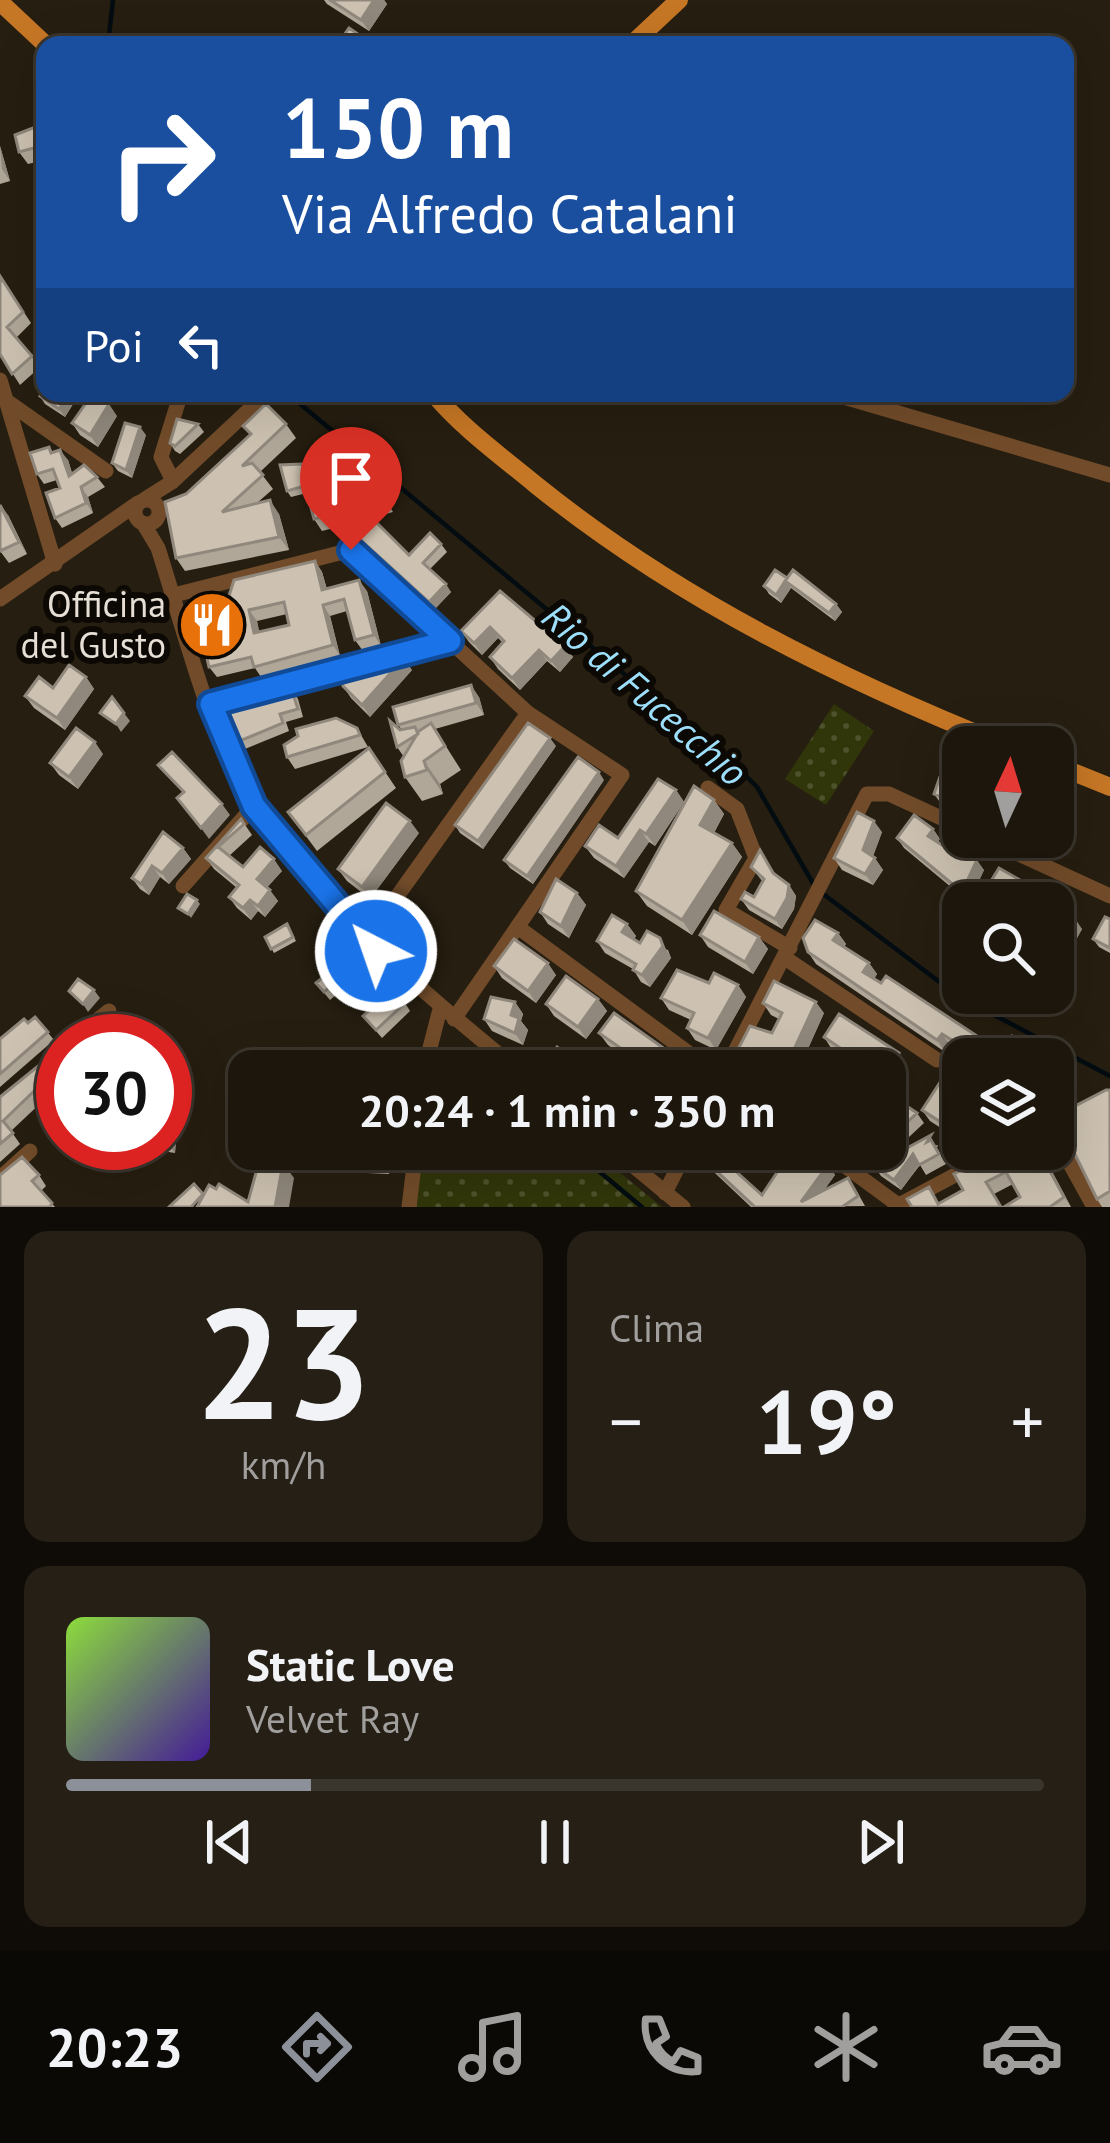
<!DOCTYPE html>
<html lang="it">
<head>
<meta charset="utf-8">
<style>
	body { margin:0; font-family:"PT Sans",sans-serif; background:#251f15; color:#f1f3f6; height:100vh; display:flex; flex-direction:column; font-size:45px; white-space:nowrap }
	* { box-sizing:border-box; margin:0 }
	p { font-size:39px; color:#a09f9d }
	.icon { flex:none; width:66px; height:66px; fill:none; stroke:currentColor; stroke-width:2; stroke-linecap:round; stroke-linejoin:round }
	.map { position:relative; height:1207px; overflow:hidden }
	.sheet { display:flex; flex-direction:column; gap:24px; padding:24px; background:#0f0c07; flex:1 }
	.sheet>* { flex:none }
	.banner { position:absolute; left:36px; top:36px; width:1038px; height:366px; border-radius:24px; box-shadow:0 12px 48px #0002,0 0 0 3px #3a352d; background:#1a4fa0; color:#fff; overflow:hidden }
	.needle { width:78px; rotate:4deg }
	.tools { position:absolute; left:942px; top:726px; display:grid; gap:24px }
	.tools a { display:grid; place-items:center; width:132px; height:132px; border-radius:24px; background:#1c160c; box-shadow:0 12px 48px #0002,0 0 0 3px #3a352d; font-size:60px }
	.speed { position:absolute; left:36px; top:1014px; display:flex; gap:24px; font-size:60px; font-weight:700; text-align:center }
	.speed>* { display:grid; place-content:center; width:156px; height:156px; border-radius:50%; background:#1c160c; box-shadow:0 12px 48px #0002,0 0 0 3px #3a352d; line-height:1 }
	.speed .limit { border:18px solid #d22; background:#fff; color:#111 }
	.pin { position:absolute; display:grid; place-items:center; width:102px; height:102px; color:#fff; margin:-123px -51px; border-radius:50% 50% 50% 0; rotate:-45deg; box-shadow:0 0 12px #0007 }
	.pin .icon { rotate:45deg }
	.me { position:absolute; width:132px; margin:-66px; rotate:319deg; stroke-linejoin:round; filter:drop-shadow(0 0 9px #0008) }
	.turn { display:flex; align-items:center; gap:42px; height:252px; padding:0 48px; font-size:54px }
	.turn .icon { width:156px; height:156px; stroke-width:2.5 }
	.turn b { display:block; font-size:84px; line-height:102px }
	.then { display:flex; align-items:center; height:114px; padding:0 48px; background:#0003; gap:24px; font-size:45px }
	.big { font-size:90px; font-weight:800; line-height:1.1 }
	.sheet .tile { flex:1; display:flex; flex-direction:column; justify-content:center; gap:18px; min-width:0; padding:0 42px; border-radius:24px; background:#251f15 }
	.sheet .dial { align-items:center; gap:0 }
	.dial b { font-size:156px; line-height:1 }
	.song { display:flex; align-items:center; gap:36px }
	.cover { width:144px; height:144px; border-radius:18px; background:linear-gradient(135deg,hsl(90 70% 55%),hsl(260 70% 35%)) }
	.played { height:12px; border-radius:6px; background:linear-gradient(90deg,#8c9099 25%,#3a352d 25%) }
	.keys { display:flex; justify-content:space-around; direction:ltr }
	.heat { display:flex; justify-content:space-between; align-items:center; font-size:66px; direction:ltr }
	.sheet .tiles { flex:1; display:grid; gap:24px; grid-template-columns:1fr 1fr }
	.tile:last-child { grid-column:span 2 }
	.trip { position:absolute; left:228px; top:1050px; width:678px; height:120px; border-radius:24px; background:#1c160c; box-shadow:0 12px 48px #0002,0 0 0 3px #3a352d; font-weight:800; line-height:120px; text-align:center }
	.tab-bar { display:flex; height:192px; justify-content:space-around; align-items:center; background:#0b0905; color:#a09f9d }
	.tab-bar .icon { width:84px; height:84px }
	.tab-bar .active { color:#8c9099 }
	.tab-bar b { font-size:54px; color:#f1f3f6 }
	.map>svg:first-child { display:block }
</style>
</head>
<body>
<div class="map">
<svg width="1110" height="1207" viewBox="0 0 1110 1207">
	<defs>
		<pattern id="park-dots" width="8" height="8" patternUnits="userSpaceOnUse" patternTransform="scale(3)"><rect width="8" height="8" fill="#31360a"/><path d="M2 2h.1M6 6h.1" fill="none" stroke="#4f532d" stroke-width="1.8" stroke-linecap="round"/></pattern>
	</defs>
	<rect width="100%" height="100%" fill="#261e10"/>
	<path fill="url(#park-dots)" d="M834 704 874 731 826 805 785 779Z
		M421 1149H591L662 1207H415Z"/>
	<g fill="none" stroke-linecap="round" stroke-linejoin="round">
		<path stroke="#030c11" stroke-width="4.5" d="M108 45 113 0
			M287 393 742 772 757 787 814 885
			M822 893 958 996 1110 1076
			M461 1056 479 1071
			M572 1149 642 1207"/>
		<path stroke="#724c2a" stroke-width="15" d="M0 380 55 564
			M830 393 1110 475
			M8 402 106 471
			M173 481 161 457 181 393
			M145 499 172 482 267 393
			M135 512a12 12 0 1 1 24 0a12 12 0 1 1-24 0Z
			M143 523 158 548C182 622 211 742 254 806 325 911 422 991 519 1071
			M174 595 351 550 528 713 622 775 454 1019
			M0 599 138 503
			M211 704 450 641
			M708 788 737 809 756 858 726 910 790 948
			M982 837 1110 896
			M183 886 254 806
			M519 928 713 1071
			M366 940 528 713
			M785 958 937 1060
			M71 1041 109 1011
			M424 1071 440 1009
			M725 1071 867 794H889L963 828
			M1053 1133 1094 1207
			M613 1149 683 1207
			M822 1149 901 1207
			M0 1178 30 1151
			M665 1193 687 1149
			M409 1207 416 1149
			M895 1207 1004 1149"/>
		<path stroke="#c67725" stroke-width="18" d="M0 2 46 45
			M631 45 679 0
			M433 393C462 428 501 456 536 485 679 600 840 679 1010 747
			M1053 764 1110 787"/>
	</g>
	<path fill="#b0a798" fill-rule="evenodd" d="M324 0H384L387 4 369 31 327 4Z
		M45 115V160L28 164 19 152 41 125Z
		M0 146 10 181 0 184Z
		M0 276 31 323 16 338 40 367 20 385 0 354Z
		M45 393H76L78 396 65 417 45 404 40 396Z
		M117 416 98 447 80 435 72 423Z
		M198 424 204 432 180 454 175 451 170 443Z
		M286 424 296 438 260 472 273 489 257 503 279 514 289 550 185 571 176 558 186 494 250 435 243 426Z
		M146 435 132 478 118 471 112 463Z
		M49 447 53 452 68 460 72 473 97 477 105 487 88 497 93 513 62 528 55 518 60 488 57 480 44 484 37 474Z
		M307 471 309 482 340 488 349 524 322 531 314 519 307 493 291 497 287 491Z
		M361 492 388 504 393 512 382 515Z
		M8 515 27 554 9 563 0 551Z
		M352 532 409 555 441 544 447 552 430 569 451 592 434 610 358 540Z
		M315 561 322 572 327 589 367 591 381 646 363 651 355 640 347 611 330 616 340 656 261 677 255 668 217 677 209 667 229 596ZM287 614 289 625 259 632 257 621Z
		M787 578 836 604 842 612 835 621 791 588 781 603 769 594 764 586Z
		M500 591 565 646 573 657 560 672 547 661 520 690 498 669 490 657 502 642 498 638 482 655 469 642 461 631Z
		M412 670 370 717 351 698 343 686Z
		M86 677 94 689 65 730 34 708 25 696Z
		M292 691 298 699 303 717 286 722 289 731 240 751 235 743Z
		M479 697 484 715 435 729 461 770 440 784 443 794 422 801 405 777 404 757 397 747 402 730 398 725Z
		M357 728 368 747 295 769 287 757Z
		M556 746 483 849 460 833 455 825Z
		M369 748 396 788 317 851 288 812Z
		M963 753V799L957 812 942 805 934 794Z
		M103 754 78 789 59 775 50 763Z
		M604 780 533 884 510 868 504 860Z
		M676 790 684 802 655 846 649 842 624 878 594 858 585 846 618 838Z
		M714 800 724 814 714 833 732 843 742 857 692 935 647 906 636 891Z
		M241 819 252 835 229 856 243 867 282 871 267 887 278 901 265 917 258 911 251 920 237 908 229 897 237 888 214 869 206 858Z
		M933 829 940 839 938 842 984 870 969 902 904 848 897 838Z
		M882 832 873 856 883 870 873 885 842 870 834 858Z
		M419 833 370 899 347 881 338 869Z
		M183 848 191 859 169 884 160 877 149 895 140 889 132 878Z
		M760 850 776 875 789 885 796 896 794 909 782 929 749 910 741 899 754 897 763 882 751 867Z
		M577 893 586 905 569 938 548 924 540 912Z
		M1053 907 1082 929 1066 958 1053 951Z
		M1110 919V953L1099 947 1093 939Z
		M287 924 296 941 274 953 265 937Z
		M627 924 636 936 634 939 640 943 668 950 671 958 650 987 641 982 633 969 605 953 597 941Z
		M838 933 846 944 844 947 869 963 877 974 874 979 989 1044 997 1055 963 1059V1108L947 1132 930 1121 922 1110 960 1051 950 1045 945 1052 816 964 808 952Z
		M700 935 759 937 768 949 753 974 708 947Z
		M494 966 556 975 536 1003 502 978Z
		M329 972 343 989 330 1000 316 983Z
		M709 983 738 985 746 997 716 1050 695 1040 687 1028 691 1020 669 1010 661 998Z
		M598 999 607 1011 586 1039 554 1016 546 1004Z
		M515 1002 523 1014 521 1021 528 1030 523 1045 492 1031 484 1019Z
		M405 1003 410 1011 382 1038 363 1016Z
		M763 1003 824 1013 798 1071H738L732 1061 772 1033 779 1019 771 1015Z
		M35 1017 54 1040 0 1087V1039Z
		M599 1033 694 1071H644L608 1045Z
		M824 1037 899 1053 906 1064 885 1095V1071L856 1065 831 1048Z
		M63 1046V1082L11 1131 20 1144 0 1162V1097Z
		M1053 1068 1070 1098 1053 1107Z
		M1110 1090V1207H1102L1097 1199Z
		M917 1113 924 1123 894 1151 896 1154 938 1145 937 1148 946 1164 926 1175 920 1165 901 1190 881 1176 874 1166 876 1165 851 1149H885V1120Z
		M171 1132 176 1140 175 1153 162 1151 156 1143Z
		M362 1149H391L389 1174 367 1173 361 1165Z
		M638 1149H666L655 1163Z
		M693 1149 762 1195 778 1172 758 1158 753 1165 729 1149H805L828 1165 835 1175 824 1190 855 1188 865 1206 751 1207 700 1159Z
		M1011 1149H1040L1071 1207H1004L1020 1197 1013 1184 994 1194 1002 1207H912L939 1203 963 1190 990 1155 997 1164 1014 1154Z
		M39 1175 46 1186 41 1191 55 1207H0Z"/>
	<path fill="#90887c" d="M374 0H384L387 4 369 31 361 20Z
		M0 146 10 181 2 169Z
		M69 393H76L78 396 65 417 59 409Z
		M109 404 117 416 98 447 90 435Z
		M140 427 146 435 132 478 126 470Z
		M60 450 68 460 76 486 69 476Z
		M331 476 340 488 349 524 341 512Z
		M81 487 88 497 93 513 86 503Z
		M270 500 279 514 289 550 279 537Z
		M0 504 8 515 27 554 19 542Z
		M315 561 322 572 330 601 322 590Z
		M359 580 367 591 381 646 374 635Z
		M785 581 791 588 781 603 776 595Z
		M446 584 451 592 434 610 429 602Z
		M836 604 842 612 835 621 829 613Z
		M323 605 330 616 340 656 333 645Z
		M249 610 257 621 262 644 254 633Z
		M490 627 498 638 482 655 474 643Z
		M565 646 573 657 560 672 551 661Z
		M539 650 547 661 520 690 512 678Z
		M404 658 412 670 370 717 362 705Z
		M86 677 94 689 65 730 57 718Z
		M471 685 479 697 484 715 476 703Z
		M124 713 130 721 121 732 116 724Z
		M550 738 556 746 483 849 478 841Z
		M95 742 103 754 78 789 69 777Z
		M424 761 440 784 443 794 427 770Z
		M599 772 604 780 533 884 527 876Z
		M957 783 963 792V799L957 812 950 801Z
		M676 790 684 802 655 846 646 834Z
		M714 800 724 814 710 840 700 825Z
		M222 804 230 815 209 839 201 828Z
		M410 821 419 833 370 899 362 887Z
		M874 821 882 832 871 862 863 850Z
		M933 829 940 839 935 846 928 836Z
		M640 830 649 842 624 878 616 866Z
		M732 843 742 857 692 935 682 920Z
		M183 848 191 859 169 884 162 873Z
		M875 858 883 870 873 885 865 874Z
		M274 859 282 871 265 890 257 879Z
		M977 860 984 870 969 902 962 892Z
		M152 866 160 877 149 895 141 884Z
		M1027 884 1035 896 1031 903H1016Z
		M789 885 796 896 794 909 782 929 775 919Z
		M270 890 278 901 265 917 258 906Z
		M577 893 586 905 569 938 561 926Z
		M197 900 200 904 191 918 188 914Z
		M250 900 258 911 251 920 243 908Z
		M1074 917 1082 929 1066 958 1057 946Z
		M627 924 636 936 631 944 622 932Z
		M838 933 846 944 841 951 833 940Z
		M759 937 768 949 753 974 745 962Z
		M660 938 671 958 650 987 642 975Z
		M548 963 556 975 536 1003 528 991Z
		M869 963 877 974 871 984 863 972Z
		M738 985 746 997 716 1050 708 1038Z
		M94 990 100 998 88 1012 83 1004Z
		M598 999 607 1011 586 1039 578 1027Z
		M515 1002 523 1014 521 1021 528 1030 523 1045 515 1033 511 1015Z
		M816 1002 824 1013 798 1071H784Z
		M942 1034 950 1045 945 1052 937 1040Z
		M989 1044 997 1055 995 1059H979Z
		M899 1053 906 1064 885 1095V1074Z
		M963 1084V1108L947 1132 939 1121Z
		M171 1132 176 1140 175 1153 169 1145Z
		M385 1149H391L389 1174 384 1166Z
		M648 1149H666L655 1163 646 1151Z
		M751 1149 758 1158 753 1165 746 1155Z
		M1038 1149H1040L1071 1207 1064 1197Z
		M913 1154 920 1164 901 1190 894 1180Z
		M283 1163 294 1178 289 1207H275Z
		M828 1165 835 1175 812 1207 801 1202Z"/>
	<path fill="#cdc2b1" stroke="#90887c" stroke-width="3" fill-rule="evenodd" d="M330 0H374L361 20Z
		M349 28 374 45H337Z
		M45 115V145L19 152 15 135 41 125 38 117Z
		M0 276 23 312 7 327 32 356 12 374 0 354Z
		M45 388V393H69L59 409 40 396Z
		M93 393 109 404 90 435 72 423Z
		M266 404 286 424 242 466 252 463 263 475 222 512 270 500 279 537 176 558 165 502 186 494 251 434 243 426Z
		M177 419 198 424 175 446 170 443Z
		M125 423 140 427 126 470 112 463Z
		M49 447 51 453 60 450 69 476 84 465 97 477 81 487 86 503 55 518 46 493 60 488 53 469 37 474 30 453Z
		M302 464 306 483H304L305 486 287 491 280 465Z
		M331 476 341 512 314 519 304 483Z
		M369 485 388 504 376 507 361 492Z
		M0 505 19 542 0 551Z
		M368 514 409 555 430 533 441 544 423 563 446 584 429 602 352 532Z
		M315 561 322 590 359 580 374 635 355 640 344 599 323 605 333 645 254 667 251 657 209 667 194 604 229 596 234 580ZM284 602 289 625 254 633 249 610Z
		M775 570 787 578 776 595 764 586Z
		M793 570 836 604 829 613 785 581Z
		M500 591 565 646 551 661 539 650 512 678 490 657 504 641 490 627 474 643 461 631Z
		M404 658 362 705 343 686 342 674Z
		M69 665 86 677 57 718 25 696 39 677 53 688Z
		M471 685 476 703 398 725 393 707Z
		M292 691 298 709 280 714 283 723 235 743 227 713Z
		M112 697 124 713 116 724 100 713Z
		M336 718 357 728 360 735 287 757 284 745 298 736 296 729Z
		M390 721 400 730 415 727 418 734 397 747Z
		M431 723 445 746 424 761 427 770 405 777 401 761 419 731Z
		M528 723 550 738 478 841 455 825Z
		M76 728 95 742 69 777 50 763Z
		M369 748 385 772 306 835 288 812Z
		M950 748 963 753 961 763 963 764V785L957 783 950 801 934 794Z
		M172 752 222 804 201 828 177 798 184 792 158 765Z
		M578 757 599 772 527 876 504 860Z
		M658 779 676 790 646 834 640 830 616 866 585 846 599 825 618 838Z
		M694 786 714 800 700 825 732 843 682 920 636 891Z
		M386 803 410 821 362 887 338 869Z
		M857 812 874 821 863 850 875 858 865 874 834 858Z
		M914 815 933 829 928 836 953 852 956 848 977 860 962 892 897 838Z
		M241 819 244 824 218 847 243 867 260 847 274 859 257 879 270 890 258 906 250 900 243 908 229 897 239 885 206 858Z
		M163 832 183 848 162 873 152 866 141 884 132 878Z
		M760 850 773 873 789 885 787 898 775 919 741 899 745 892 754 897 764 879 751 867Z
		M999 868 1027 884 1016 903H987L980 899Z
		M556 879 577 893 561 926 540 912Z
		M187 894 197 900 188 914 178 908Z
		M1053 907 1074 917 1057 946 1053 943Z
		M714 911 759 937 745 962 700 935Z
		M612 915 627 924 622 932 640 943 647 931 660 938 663 946 642 975 633 970 636 964 597 941Z
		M1105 917 1110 919V948L1093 939Z
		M815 920 838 933 833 940 869 963 863 972 881 983 886 976 989 1044 979 1059H963V1084L939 1121 922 1110 963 1047 942 1034 937 1040 808 952 803 938Z
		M287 924 293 937 271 949 265 937Z
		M514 939 548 963 528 991 494 966Z
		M677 970 709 983 714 973 738 985 708 1038 687 1028 694 1013 661 998Z
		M329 972 337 981 324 992 316 983Z
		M566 976 598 999 578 1027 546 1004Z
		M78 979 94 990 83 1004 69 991Z
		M774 981 816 1002 784 1071H749L732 1061 750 1026 772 1033 782 1013 763 1003Z
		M392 989 405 1003 376 1030 363 1016Z
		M491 997 515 1002 511 1015 519 1018 515 1033 484 1019Z
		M614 1013 693 1069 691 1071H653L599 1033Z
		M839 1014 899 1053 885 1074V1071H852L859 1061 824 1037Z
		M35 1017 48 1032 0 1074V1039L24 1019 28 1023Z
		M80 1032 87 1041H69Z
		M1012 1036 1041 1050 1046 1059H1005L1003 1051Z
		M63 1046V1072L58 1068 3 1121 13 1133 0 1144V1097Z
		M557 1047 589 1071H548L543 1066Z
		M808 1061 820 1070V1071H801Z
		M1053 1071 1062 1087 1053 1092Z
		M1106 1090H1110V1191L1097 1199 1056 1116Z
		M899 1101 917 1113 885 1143 893 1149 885 1160 931 1135 927 1142 931 1140 939 1154 919 1165 913 1154 894 1180 874 1166 880 1163 859 1149H885V1120Z
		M165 1131 171 1132 169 1145 156 1143H165Z
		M362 1149H385L384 1166 361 1165Z
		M693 1149H711L762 1195 780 1168 752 1149H805L828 1165 801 1202 848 1178 858 1196 842 1207H755Z
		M1011 1149H1038L1064 1197 1050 1207H1004L1020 1197 1006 1172 986 1182 1001 1207H912L907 1199 929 1187 938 1204 963 1190 954 1174 990 1155 996 1165 1014 1154Z
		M22 1157 39 1175 32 1181 52 1203 50 1207H0V1175Z
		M260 1158 283 1163 275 1207H197L209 1185 216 1189 219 1184 248 1202Z
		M194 1184 203 1194 191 1207H169Z"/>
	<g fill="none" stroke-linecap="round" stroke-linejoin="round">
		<defs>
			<path id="route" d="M351 550 450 641 211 704 254 806 376 951"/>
		</defs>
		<use href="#route" stroke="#114b97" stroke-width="30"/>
		<use href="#route" stroke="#1a73e8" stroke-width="21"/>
	</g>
	<defs>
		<symbol id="restaurant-disc" viewBox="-11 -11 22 22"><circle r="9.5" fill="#e8710a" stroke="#0c0804"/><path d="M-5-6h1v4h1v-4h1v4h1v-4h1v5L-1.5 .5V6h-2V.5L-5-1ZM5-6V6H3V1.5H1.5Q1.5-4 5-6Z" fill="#fff"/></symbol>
	</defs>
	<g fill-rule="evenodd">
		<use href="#restaurant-disc" x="174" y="587" width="76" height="76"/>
	</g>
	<g text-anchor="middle" stroke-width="12" stroke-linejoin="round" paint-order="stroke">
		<g font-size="36" fill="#e5dfd6" stroke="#0c0804" text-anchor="end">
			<text x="166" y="617">Officina<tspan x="166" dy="41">del Gusto</tspan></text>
		</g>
		<g font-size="39" font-style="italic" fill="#9ddffb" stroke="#0c0804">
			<text transform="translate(645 694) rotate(41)" y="14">Rio di Fucecchio</text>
		</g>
	</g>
</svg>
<div class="tools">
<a><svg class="needle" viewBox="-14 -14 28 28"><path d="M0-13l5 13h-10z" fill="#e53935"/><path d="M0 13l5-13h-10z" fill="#a09f9d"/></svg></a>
<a><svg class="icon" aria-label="search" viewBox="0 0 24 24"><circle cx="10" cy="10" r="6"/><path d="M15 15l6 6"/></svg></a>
<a><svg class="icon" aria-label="layers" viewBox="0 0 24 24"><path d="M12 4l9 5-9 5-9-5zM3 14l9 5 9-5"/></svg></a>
</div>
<div class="speed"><div class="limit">30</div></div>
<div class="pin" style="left:351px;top:550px;background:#d93025"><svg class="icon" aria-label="arrive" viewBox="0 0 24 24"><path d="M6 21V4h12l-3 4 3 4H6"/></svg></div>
<svg class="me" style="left:376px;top:951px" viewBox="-20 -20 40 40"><circle r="17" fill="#1a73e8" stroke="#fff" stroke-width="3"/><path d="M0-11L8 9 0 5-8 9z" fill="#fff"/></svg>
<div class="trip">20:24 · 1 min · 350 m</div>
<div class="banner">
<div class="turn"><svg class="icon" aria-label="right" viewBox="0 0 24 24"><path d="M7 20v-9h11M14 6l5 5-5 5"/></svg><div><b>150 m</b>Via Alfredo Catalani</div></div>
<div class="then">Poi<svg class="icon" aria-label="left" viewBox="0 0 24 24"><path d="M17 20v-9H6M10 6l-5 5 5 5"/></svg></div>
</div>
</div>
<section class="sheet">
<div class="tiles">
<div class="tile dial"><b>23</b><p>km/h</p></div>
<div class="tile"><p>Clima</p>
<div class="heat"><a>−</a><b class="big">19°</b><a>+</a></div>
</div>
<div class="tile">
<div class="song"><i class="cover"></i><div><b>Static Love</b><p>Velvet Ray</p></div></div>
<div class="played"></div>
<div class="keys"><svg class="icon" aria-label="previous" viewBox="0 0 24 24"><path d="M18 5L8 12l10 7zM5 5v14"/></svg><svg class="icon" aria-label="pause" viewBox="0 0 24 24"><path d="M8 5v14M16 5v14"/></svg><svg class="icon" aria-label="next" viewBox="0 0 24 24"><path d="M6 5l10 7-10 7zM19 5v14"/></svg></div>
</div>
</div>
</section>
<nav class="tab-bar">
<b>20:23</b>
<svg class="icon active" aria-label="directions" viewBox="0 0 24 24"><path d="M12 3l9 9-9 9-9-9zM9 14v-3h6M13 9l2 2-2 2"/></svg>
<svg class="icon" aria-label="music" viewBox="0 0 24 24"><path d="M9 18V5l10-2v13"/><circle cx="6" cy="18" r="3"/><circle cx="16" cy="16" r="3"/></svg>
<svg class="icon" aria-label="phone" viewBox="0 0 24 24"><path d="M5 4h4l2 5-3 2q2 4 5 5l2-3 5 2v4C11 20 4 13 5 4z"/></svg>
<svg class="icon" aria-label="climate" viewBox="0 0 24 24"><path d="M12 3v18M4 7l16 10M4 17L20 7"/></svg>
<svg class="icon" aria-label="car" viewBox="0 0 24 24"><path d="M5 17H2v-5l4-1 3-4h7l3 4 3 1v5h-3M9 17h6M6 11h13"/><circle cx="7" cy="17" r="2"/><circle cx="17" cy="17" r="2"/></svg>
</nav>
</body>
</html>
